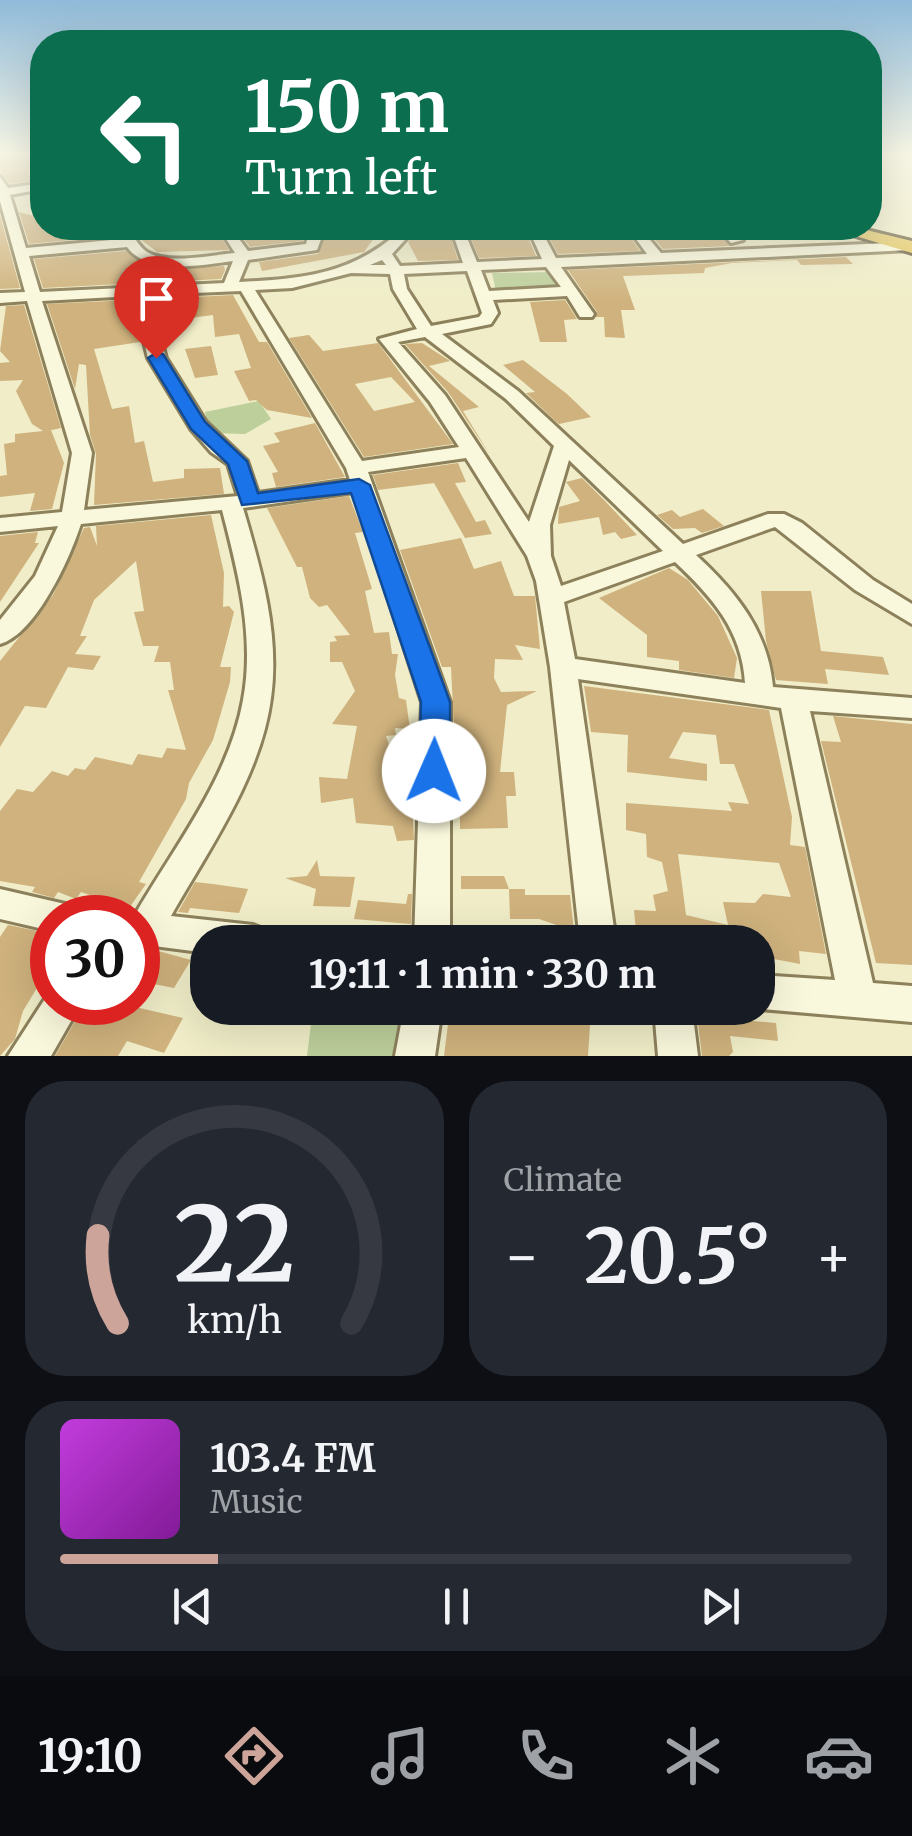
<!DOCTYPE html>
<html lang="en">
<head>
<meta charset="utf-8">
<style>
	body { margin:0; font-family:Merriweather,serif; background:#242831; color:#f1f3f6; height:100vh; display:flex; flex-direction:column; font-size:38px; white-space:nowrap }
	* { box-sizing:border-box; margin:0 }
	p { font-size:32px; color:#9ea1a6 }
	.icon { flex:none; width:55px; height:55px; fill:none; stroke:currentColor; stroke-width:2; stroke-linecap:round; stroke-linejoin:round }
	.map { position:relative; height:1056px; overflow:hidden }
	.drawer { display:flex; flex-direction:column; gap:25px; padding:25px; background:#0d0f14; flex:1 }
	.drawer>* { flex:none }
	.banner { position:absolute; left:30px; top:30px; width:852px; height:210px; border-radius:40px; box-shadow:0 10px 40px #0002; background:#0b6e4f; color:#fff; overflow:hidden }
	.speed { position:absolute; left:30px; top:895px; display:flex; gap:20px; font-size:50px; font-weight:700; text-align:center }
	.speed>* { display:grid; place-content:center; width:130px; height:130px; border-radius:50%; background:#171b24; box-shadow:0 10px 40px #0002; line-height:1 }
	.speed .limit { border:15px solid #d22; background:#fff; color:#111 }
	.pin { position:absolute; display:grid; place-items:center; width:85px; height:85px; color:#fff; margin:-102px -42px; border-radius:50% 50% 50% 0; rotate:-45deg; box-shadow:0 0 10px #0007 }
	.pin .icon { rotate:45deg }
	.me { position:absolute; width:110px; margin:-55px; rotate:1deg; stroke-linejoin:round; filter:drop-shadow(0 0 8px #0008) }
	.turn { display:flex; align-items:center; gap:35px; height:210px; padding:0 50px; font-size:45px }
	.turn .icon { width:130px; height:130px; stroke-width:2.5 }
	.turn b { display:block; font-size:70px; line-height:85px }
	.big { font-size:75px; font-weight:700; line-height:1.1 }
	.drawer .widget { flex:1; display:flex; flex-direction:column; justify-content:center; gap:15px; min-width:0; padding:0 35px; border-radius:40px; background:#242831 }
	.drawer .dial { align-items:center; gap:0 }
	.dial svg { height:260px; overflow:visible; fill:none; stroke:#363941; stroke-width:7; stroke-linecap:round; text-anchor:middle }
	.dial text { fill:#f1f3f6; stroke:none }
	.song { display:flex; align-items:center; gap:30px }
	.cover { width:120px; height:120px; border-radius:15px; background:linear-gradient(135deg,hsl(290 70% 55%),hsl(290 70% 35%)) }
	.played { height:10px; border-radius:5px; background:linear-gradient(90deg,#cca49a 20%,#363941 20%) }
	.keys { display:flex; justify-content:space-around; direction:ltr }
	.heat { display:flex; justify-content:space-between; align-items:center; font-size:55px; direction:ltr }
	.drawer .tiles { flex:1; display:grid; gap:25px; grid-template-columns:1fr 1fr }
	.widget:last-child { grid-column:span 2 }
	.trip { position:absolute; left:190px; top:925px; width:585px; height:100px; border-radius:40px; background:#171b24; box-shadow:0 10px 40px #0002; font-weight:700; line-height:100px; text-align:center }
	.dock { display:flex; height:160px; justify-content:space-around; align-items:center; background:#090b0e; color:#9ea1a6 }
	.dock .icon { width:70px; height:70px }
	.dock .active { color:#cca49a }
	.dock b { font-size:45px; color:#f1f3f6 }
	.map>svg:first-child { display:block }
</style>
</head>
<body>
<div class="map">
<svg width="912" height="1056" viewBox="0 0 912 1056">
	<rect width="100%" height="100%" fill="#f0edc8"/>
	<path fill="#bdcf9b" d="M554 272 561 289 496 291 492 273Z
		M259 401 271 419 245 434 211 433 205 412Z
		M313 1008H399L397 1056H307Z"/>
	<path fill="#cfb27d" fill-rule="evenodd" d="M42 154V169L28 171 32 181 10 184 1 174 0 157Z
		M19 212 42 218V228H66L65 239 114 236 29 244Z
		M0 215 20 288 0 289Z
		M148 228H215L229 250 157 252 139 238 149 236Z
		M243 228H301L305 235 303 241 250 247 236 229Z
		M322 228 370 229 374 238 364 252 262 271 259 262 318 254 326 235Z
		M429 228H448L458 260 418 261 408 242 414 236 431 235Z
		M467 228H524L536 256 479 258Z
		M544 228 626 231 640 251 558 254Z
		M647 230 655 234 716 232 730 246 663 249Z
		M126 251 135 259 161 269 224 266 225 270 221 279 43 288 34 259Z
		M846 257 853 264 801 265 797 260 732 263 705 268 704 273 623 276 635 310H621L625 338 605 337 604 317H596L597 312 568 270Z
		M233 295 259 342H267L312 418 267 410 256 400 249 401 234 371 251 368 239 334 215 337 213 315 160 322 153 299Z
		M130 300 140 342 94 349 112 409 129 406 135 443 144 441 153 482 184 478V469L220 468 224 494 94 505 96 454 90 435 86 365 79 364 75 389 47 304Z
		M565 300 577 319 564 320 567 342H540L530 302Z
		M24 305 61 428 47 431 51 430 64 463 52 509 30 511 35 493 0 497V476L7 475 4 444 15 442V434L43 431 32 424 16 391 23 380 0 381V363L10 362 0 351 6 306Z
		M309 335 323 351 378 343 453 444 364 457 289 338ZM391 377 415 402 374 411 355 384Z
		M422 343 450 361 429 366 479 407 463 411 490 455 448 392 405 344Z
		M211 346 218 375 195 378 185 349Z
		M523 360 567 394 591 417 559 424 554 420 526 393 535 392 503 365Z
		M315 423 345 477 276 487 272 473 278 472 263 446 280 442 274 433Z
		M458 463 466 482 455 483 476 522 485 520 492 534 465 538 434 483 378 490 373 475Z
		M582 478 605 501 637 535 621 539 615 532 603 535 599 517 558 524 559 507 580 501 566 482Z
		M349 496 363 532 355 533 372 589 365 591 374 633 389 632 392 654H398L395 675 399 698 406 700 410 729 395 728 396 735 386 736 395 763 416 764 415 781H411L414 840 397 841 393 826 356 823 353 798 321 803 319 777 347 779 357 726 332 724 355 691 342 662H330V642L337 641 334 636 350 635 327 605 319 607 310 598 302 567H297L267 508Z
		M703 509 724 526 702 533 695 528 673 529 657 515 672 510 680 517Z
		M211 515 224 573 223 607 229 606 234 612 220 667H231L230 682 213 740 189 783 186 799 139 882 146 884 129 908 81 892 76 899 58 892 54 898 32 892 35 887 0 881V811L17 789 33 792 52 771 68 776 75 768 85 770 95 757 132 765 138 754 162 758 167 748 186 750 168 690H174L170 662H154L159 646H143L134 612 144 611 136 561 94 600 80 636H87L75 654 101 656 93 670 68 667 46 708 25 706 0 747V661L53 595 84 528 90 527 97 546 96 526Z
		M38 532 35 543H39L0 602V536Z
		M461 538 474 569 501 561 514 596H535L540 649 515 645 523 660 495 659 494 678 501 692 537 691 507 705 500 772H514L516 796H506L508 828 460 829 459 730H454L451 667H442L400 550Z
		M669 568 688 580 718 616 737 658 734 678 679 670V661L647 657V635L599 598Z
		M761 591H811L821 651 883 657 889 675 825 669 828 684 776 680 766 641Z
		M584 686 769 710 792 817 790 845 805 847 826 954 799 951 800 964 758 956V942H637L634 910 656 911 653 895 668 891 662 862 647 857 646 834 626 830V803L732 811 728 802 749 804 734 764H720L716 735 683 732 669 758 707 764V781L627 772 628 735 591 732ZM678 854 779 863 791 897 763 894 755 903 723 902 728 925 686 915Z
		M833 716 912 724V965L876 963 821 741 841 742Z
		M317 860 320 876 355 877 350 907 313 906 316 889 285 878 307 876Z
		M461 876H504L509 889H461Z
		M195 882 213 884 248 889 239 913 190 908 188 913 178 912Z
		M509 889H525V895H570L574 931 539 919H510Z
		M408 894H412L411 924 354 919 358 900 406 904Z
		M8 925 52 934V963L23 1011 15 1039 0 1056V937Z
		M138 948 151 949 191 960 174 988 138 981Z
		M86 1002 127 1013 131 1006 183 1018 164 1053 127 1041 118 1056H55Z
		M450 1008H471L469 1020 508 1025 511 1008 591 1010 588 1056H444Z
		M697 1016 776 1023 778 1041 730 1036 733 1052 729 1056H702Z"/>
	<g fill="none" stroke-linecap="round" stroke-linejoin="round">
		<defs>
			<path id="minor" d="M0 177 8 188 42 183V189L10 195 26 248 122 239 116 228H128C134 236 139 247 147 252 169 265 211 255 235 253L219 228H231L248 251 306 244 309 234 305 228H318L323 234 317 250 248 260 239 282C303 279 355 274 403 228H416L392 254 400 266 463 263 451 228H463L477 262 542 259 528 228H540L556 258 647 254 628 228H640L661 253 912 242 910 250 561 267 594 314 592 317H580L567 296 493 300 498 313 491 324 442 334 518 391 683 544 768 514H784L802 523 873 580 912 604V624L855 590 775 527 696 555C736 592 768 631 773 687L912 698V718L810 711 873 983 912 986V1022L749 1008H758V975L835 980 781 708 578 679 616 942H580L550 667 536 581 527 556 466 458 368 472 450 702V942H414L422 702 354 492 243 508C261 569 280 634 271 698 261 776 209 849 171 916L253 925 266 930 271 942H208V953L138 944V918L126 917 136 913C175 846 229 778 243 700 255 637 238 572 222 510L81 524C70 558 36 634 0 644V620L35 576 58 526 0 532V518L62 512 72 453 27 301 0 303V293L25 292 0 201ZM127 247C148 276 202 265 233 261L224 283 40 292 29 256ZM382 260 386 265H370ZM546 267 561 287 489 291 481 270ZM467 271 482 313 479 317 431 326 407 289 404 274ZM351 273 390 274 393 289 417 329 379 339 430 402 459 447 362 461 255 290 292 288ZM241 291 346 468 350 480 258 493 247 461 206 422 166 358 148 295ZM133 296 148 358 191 429 211 452 228 464 238 496 84 510 92 453 42 301ZM425 337 506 399 554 446 529 522 445 395 398 342ZM569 460 663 551 561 586 551 556 550 525ZM675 562C712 597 742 630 745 683L575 659 564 602Z
				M717 228H730L743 240 731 243Z
				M0 889 78 907 83 918H52V931L0 919Z
				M52 988V1002H82L51 1056H8Z
				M404 1008H442L435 1056H395Z
				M654 1008H692L698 1056H658Z"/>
			<path id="highway" d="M829 228H858L912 241V253Z"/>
		</defs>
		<use href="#minor" stroke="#8d815c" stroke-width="6"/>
		<use href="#highway" stroke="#5b4e30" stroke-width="6"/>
		<use href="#minor" fill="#faf8dc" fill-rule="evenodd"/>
		<use href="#highway" fill="#e0c358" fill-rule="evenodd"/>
	</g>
	<linearGradient id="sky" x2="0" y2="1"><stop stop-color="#8fbad9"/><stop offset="0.51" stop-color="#f8f7e6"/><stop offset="1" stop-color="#f8f7e6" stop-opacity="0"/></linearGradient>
	<rect width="912" height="302" fill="url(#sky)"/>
	<path fill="#1a73e8" stroke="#114b97" stroke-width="2.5" d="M156 353 163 354 205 422 247 461 258 493 359 479 370 485 450 702V771L445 780 434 783 424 780 419 771 421 702 351 493 242 505 228 464 191 429 148 358Z"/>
</svg>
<div class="speed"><div class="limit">30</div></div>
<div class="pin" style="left:156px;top:358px;background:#d93025"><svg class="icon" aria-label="arrive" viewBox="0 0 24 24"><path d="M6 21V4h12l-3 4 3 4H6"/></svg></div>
<svg class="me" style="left:434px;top:771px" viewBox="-20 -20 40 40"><circle r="19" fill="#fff"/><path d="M0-13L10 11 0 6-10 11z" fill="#1a73e8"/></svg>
<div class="trip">19:11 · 1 min · 330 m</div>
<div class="banner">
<div class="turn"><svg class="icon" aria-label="left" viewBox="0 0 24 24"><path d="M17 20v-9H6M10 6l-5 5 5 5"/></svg><div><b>150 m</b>Turn left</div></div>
</div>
</div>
<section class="drawer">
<div class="tiles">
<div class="widget dial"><svg viewBox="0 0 100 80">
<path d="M14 69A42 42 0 1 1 86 69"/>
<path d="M14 69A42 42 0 0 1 8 42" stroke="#cca49a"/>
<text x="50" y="56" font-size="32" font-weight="700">22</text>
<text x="50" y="72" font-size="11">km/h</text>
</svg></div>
<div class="widget"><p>Climate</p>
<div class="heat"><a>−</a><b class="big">20.5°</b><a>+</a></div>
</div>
<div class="widget">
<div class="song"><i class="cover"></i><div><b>103.4 FM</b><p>Music</p></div></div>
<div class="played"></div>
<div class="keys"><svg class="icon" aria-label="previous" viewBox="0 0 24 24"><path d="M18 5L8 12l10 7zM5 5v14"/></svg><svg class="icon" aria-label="pause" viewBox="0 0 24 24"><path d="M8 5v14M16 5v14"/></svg><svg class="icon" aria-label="next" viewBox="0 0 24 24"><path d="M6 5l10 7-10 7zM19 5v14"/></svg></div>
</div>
</div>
</section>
<nav class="dock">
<b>19:10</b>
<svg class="icon active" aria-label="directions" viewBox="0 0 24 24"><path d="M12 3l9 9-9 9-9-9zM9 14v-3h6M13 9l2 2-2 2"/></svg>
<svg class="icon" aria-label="music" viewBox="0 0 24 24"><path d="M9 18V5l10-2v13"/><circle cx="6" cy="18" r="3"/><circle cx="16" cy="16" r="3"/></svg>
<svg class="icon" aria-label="phone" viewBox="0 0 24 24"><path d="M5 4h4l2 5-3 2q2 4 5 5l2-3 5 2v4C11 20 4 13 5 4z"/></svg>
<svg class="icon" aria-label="climate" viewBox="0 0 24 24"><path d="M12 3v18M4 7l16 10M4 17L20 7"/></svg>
<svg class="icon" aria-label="car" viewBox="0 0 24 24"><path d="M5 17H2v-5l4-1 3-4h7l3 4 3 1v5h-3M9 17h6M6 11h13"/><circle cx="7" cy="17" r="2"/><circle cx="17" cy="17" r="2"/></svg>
</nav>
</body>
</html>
